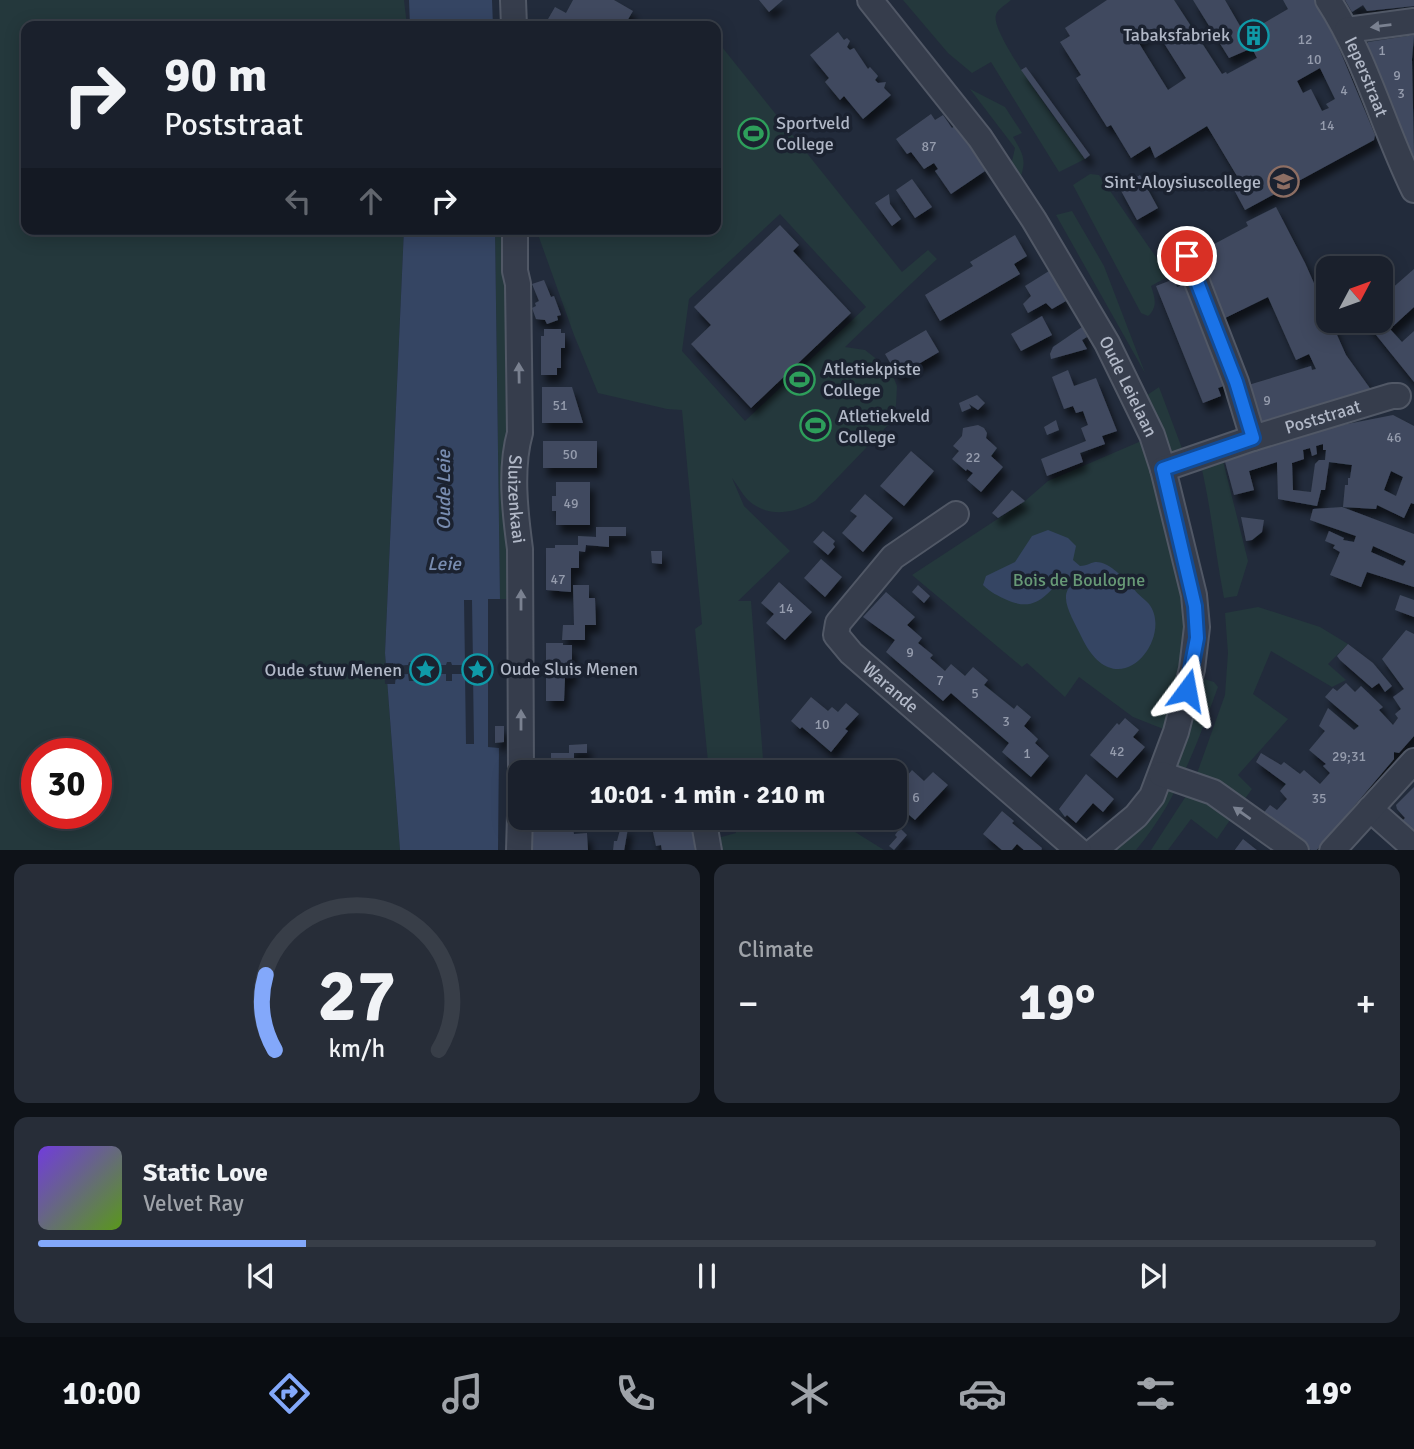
<!DOCTYPE html>
<html lang="en">
<head>
<meta charset="utf-8">
<style>
	body { margin:0; font-family:Signika,sans-serif; background:#272d38; color:#f1f3f6; height:100vh; display:flex; flex-direction:column; font-size:26px; white-space:nowrap }
	* { box-sizing:border-box; margin:0 }
	p { font-size:23px; color:#9fa3a9 }
	.icon { flex:none; width:38px; height:38px; fill:none; stroke:currentColor; stroke-width:2; stroke-linecap:round; stroke-linejoin:round }
	.map { position:relative; height:850px; overflow:hidden }
	.details { display:flex; flex-direction:column; gap:14px; padding:14px; background:#0e1218; flex:1 }
	.details>* { flex:none }
	.hud { position:absolute; left:21px; top:21px; width:700px; height:214px; border-radius:14px; box-shadow:0 4px 18px #0003,0 0 0 2px #383e48; background:#1a202c; color:#f1f3f6; overflow:hidden }
	.needle { width:46px; rotate:49deg }
	.tools { position:absolute; left:1316px; top:256px; display:grid; gap:14px }
	.tools a { display:grid; place-items:center; width:77px; height:77px; border-radius:14px; background:#1a202c; box-shadow:0 4px 18px #0003,0 0 0 2px #383e48; font-size:35px }
	.speed { position:absolute; left:21px; top:738px; display:flex; gap:14px; font-size:35px; font-weight:700; text-align:center }
	.speed>* { display:grid; place-content:center; width:91px; height:91px; border-radius:50%; background:#1a202c; box-shadow:0 4px 18px #0003,0 0 0 2px #383e48; line-height:1 }
	.speed .limit { border:10px solid #d22; background:#fff; color:#111 }
	.pin { position:absolute; display:grid; place-items:center; width:60px; height:60px; color:#fff; margin:-30px; border:4px solid #fff; border-radius:50%; box-shadow:0 2px 7px #0007 }
	.me { position:absolute; width:77px; margin:-38px; rotate:13deg; stroke-linejoin:round; filter:drop-shadow(0 0 5px #0008) }
	.turn { display:flex; align-items:center; gap:24px; height:147px; padding:0 28px; font-size:32px }
	.turn .icon { width:91px; height:91px; stroke-width:2.5 }
	.turn b { display:block; font-size:49px; line-height:60px }
	.lanes { display:flex; align-items:center; height:66px; padding:0 28px; background:#0003; justify-content:center; gap:35px; direction:ltr }
	.lanes .off { opacity:.35 }
	.big { font-size:52px; font-weight:700; line-height:1.1 }
	.details .card { flex:1; display:flex; flex-direction:column; justify-content:center; gap:10px; min-width:0; padding:0 24px; border-radius:14px; background:#272d38 }
	.details .dial { align-items:center; gap:0 }
	.dial svg { height:182px; overflow:visible; fill:none; stroke:#383e48; stroke-width:7; stroke-linecap:round; text-anchor:middle }
	.dial text { fill:#f1f3f6; stroke:none }
	.song { display:flex; align-items:center; gap:21px }
	.cover { width:84px; height:84px; border-radius:10px; background:linear-gradient(135deg,hsl(260 70% 55%),hsl(90 70% 35%)) }
	.played { height:7px; border-radius:4px; background:linear-gradient(90deg,#83a8fa 20%,#383e48 20%) }
	.keys { display:flex; justify-content:space-around; direction:ltr }
	.heat { display:flex; justify-content:space-between; align-items:center; font-size:38px; direction:ltr }
	.details .tiles { flex:1; display:grid; gap:14px; grid-template-columns:1fr 1fr }
	.card:last-child { grid-column:span 2 }
	.trip { position:absolute; left:508px; top:760px; width:399px; height:70px; border-radius:14px; background:#1a202c; box-shadow:0 4px 18px #0003,0 0 0 2px #383e48; font-weight:700; line-height:70px; text-align:center }
	.menu { display:flex; height:112px; justify-content:space-around; align-items:center; background:#0a0d12; color:#9fa3a9 }
	.menu .icon { width:49px; height:49px }
	.menu .current { color:#83a8fa }
	.menu b { font-size:32px; color:#f1f3f6 }
	.map>svg:first-child { display:block }
</style>
</head>
<body>
<div class="map">
<svg width="1414" height="851" viewBox="0 0 1414 851">
	<defs>
		<filter id="shadow"><feDropShadow dx="4.5" dy="8" stdDeviation="3.5" flood-color="#0009"/></filter>
	</defs>
	<rect width="100%" height="100%" fill="#222b3b"/>
	<path fill="#24383c" fill-rule="evenodd" d="M0 0H404L407 26H26V229H404L385 653 400 850H0ZM37 754H96V814H37Z
		M903 0H1011C1007 4 997 9 996 15 989 34 1071 139 1085 159L1059 172 991 62 972 73 948 53Z
		M722 47 902 272 928 250 937 259 845 347 865 350 883 364 893 376 897 386 896 405 890 423 815 501C795 514 767 518 748 500 742 494 737 484 732 478L744 506 790 551 738 601H751L764 772H709L695 629 702 624 682 410 667 409 598 393 574 335 536 229H716V52ZM780 214 866 307 745 421 682 351 689 299Z
		M970 89 1005 107 1022 133 1013 137C1023 154 1027 160 1020 179L1010 170 1015 148Z
		M1090 174 1099 175 1169 276 1151 286C1155 298 1158 307 1148 316L1141 313 1073 185Z
		M1072 211 1104 266 1145 373 1056 215Z
		M495 229H507L505 329 508 599H500Z
		M1159 387 1183 451 1168 454 1143 398Z
		M1146 439 1182 587 1189 641 1171 732 1133 717 1079 677 1065 697 1027 663 1022 667 912 575 1025 501 1048 481Z
		M1221 453 1248 561 1237 596 1224 598C1215 552 1211 506 1200 461Z
		M1258 607 1320 627 1348 644 1328 664 1346 680 1332 687 1271 651 1253 694 1288 719 1238 775 1252 789 1244 800 1312 850H1306L1195 779 1225 695 1228 653 1225 613Z
		M1204 679 1214 682 1218 687C1197 744 1176 803 1136 850L1106 851 1147 818 1199 683Z
		M1186 796 1209 804 1230 820 1217 839 1191 819 1168 850H1151Z
		M732 817H831L884 850H716L714 839 736 833Z"/>
	<path fill="#354563" d="M409 0H492L493 26H410Z
		M404 229H495L500 599H488V747L499 748 498 850H400L385 653Z
		M1048 530 1068 538 1076 546 1073 560 1080 566C1086 566 1090 563 1095 562 1110 561 1125 580 1134 589 1138 595 1145 599 1149 604 1175 638 1116 712 1081 636 1076 625 1065 608 1066 596 1066 592 1070 585 1072 581L1065 576C1046 594 1037 613 1007 600 998 596 990 592 983 585L986 576 1015 562 1032 536Z"/>
	<path fill="#222b3b" d="M464 600H472L473 665H490V674H473L474 744H466L465 674H452V681H446V674H433V681H427V674L414 675V681H409L408 674 396 675 395 684H385L384 663H393V666L408 665 409 662H413L414 665H428V662H432L433 665H446L447 662H451L452 665H465Z"/>
	<path fill="#414a5e" fill-rule="evenodd" filter="url(#shadow)" d="M573 0H614L633 11 624 26H544L555 7 566 13Z
		M759 0H783L769 12Z
		M1107 0H1174L1222 74 1226 72 1227 74 1257 58 1252 48 1229 58 1193 0H1225L1240 26 1253 18 1257 27 1288 9 1283 0H1315L1326 17 1375 135 1374 140 1245 210 1232 186 1240 181 1207 126 1155 158 1150 146 1131 158 1111 125 1107 127 1076 78 1081 75 1060 42 1070 36 1065 28ZM1155 29 1186 78 1168 90 1137 40ZM1320 68 1335 99 1326 104 1329 108 1322 111 1311 89 1303 93 1297 81Z
		M1345 0H1414V6L1367 11 1363 5 1352 12Z
		M838 32 844 40 847 38 850 41 847 47 850 50 854 48 868 69 870 67 878 76 875 80 878 83 886 82 884 88 891 95 863 119 844 96 840 100 825 82 829 78 810 55Z
		M1414 35 1412 59 1414 156 1400 129 1379 73 1366 45 1368 42Z
		M1026 67 1090 155 1085 159 1021 70Z
		M931 114 935 120 943 115 952 128 955 126 972 148 985 171 951 194 935 171 938 169 934 163 924 169 911 152 907 154 896 139Z
		M1140 175 1158 208 1137 220 1119 187Z
		M912 179 932 207 915 218 896 190Z
		M889 194 890 204 901 219 892 226 875 203Z
		M1276 207 1305 263 1346 355 1372 391 1261 424 1245 386 1311 366 1312 370 1316 369 1309 354 1296 360 1268 297 1221 320 1197 269 1209 262 1203 250 1248 226 1246 222Z
		M780 225 799 245 793 251 851 313 751 408 691 344 711 325 694 307Z
		M1015 235 1027 256 1014 264 1020 274 940 321 925 295 973 266 970 262Z
		M1414 269V307L1390 329 1402 342 1414 331V382L1364 320H1381V298Z
		M1049 271 1066 301 1052 309 1046 303 1028 313 1023 304 1031 296 1025 286Z
		M1174 279 1177 287 1188 283 1229 384 1218 388 1221 396 1203 403 1156 286Z
		M544 280 551 297 554 296 561 315 557 316 558 320 547 324 545 320 536 319 532 308 536 306 535 303 539 301 532 284Z
		M1042 316 1052 335 1021 351 1011 334Z
		M1082 327 1087 337 1082 340 1087 349 1051 359 1050 354 1053 347Z
		M544 329H561V333H565V348H561V368H557V375H541V336H544Z
		M926 330 939 352 898 376 885 354Z
		M1068 370 1074 386 1096 378 1117 431 1102 436 1105 444 1080 453 1083 462 1047 476 1041 459 1086 441 1081 428 1088 425 1083 411 1076 413 1073 406 1064 409 1052 377Z
		M542 387H572L583 423H542Z
		M977 395 985 403 978 410 969 404 971 408 962 412 959 403Z
		M1393 415 1414 426V504L1411 503 1404 518 1377 505 1376 509 1343 507 1345 485H1348V478H1350L1352 465 1329 462 1325 490H1321L1317 506 1278 499 1277 462 1249 471 1254 490 1234 495 1224 458 1278 440 1277 444 1291 440V436L1342 423V425ZM1323 444V450H1326L1325 460H1319L1315 464 1311 492 1293 490 1292 463 1304 459 1303 450 1310 448 1312 456 1317 454 1316 446ZM1391 471 1403 477 1396 496 1384 490Z
		M1056 420 1059 430 1047 435 1044 427Z
		M978 425 984 428 987 433 986 438 997 448 991 456 1003 467 981 492 967 480 973 473 967 469 966 471 952 459 959 451 953 446 962 436 963 428Z
		M543 441H597V468H543Z
		M911 451 934 471 904 506 880 486Z
		M556 482H590V525H556V511H552V496H556Z
		M1012 490 1025 501 998 518 992 513Z
		M865 494 893 518 863 552 842 533 857 516 850 511Z
		M1342 507 1414 534V587L1367 572 1361 587 1330 575 1340 552 1333 548 1335 545 1325 541 1329 531 1344 538 1343 540 1354 542 1356 536 1310 520 1313 509ZM1373 546 1406 561 1403 566 1371 552Z
		M1241 517 1264 520 1262 532 1252 540 1246 541Z
		M596 527H626V536H609V547L586 545 585 552 579 551V568H571V592L546 590V548H555V545H578V536L596 537Z
		M823 531 835 541 833 544 835 547 828 555 813 542Z
		M651 551H662V564L652 563Z
		M821 559 842 577 825 597 804 578Z
		M779 582 812 612 785 640 766 623 774 614 761 603Z
		M573 585H589V598H595L596 625H585V640H562L563 625H574Z
		M918 585 930 596 924 603 912 592Z
		M886 592 915 617 907 625 922 638 918 643 933 655 930 658 945 671 951 664 965 676 973 667 988 680 984 685 1014 709 1017 705 1031 717 1024 726 1038 739 1035 743 1049 756 1031 777 1002 752 1009 743 967 707 951 693 943 701 886 652 895 640 863 617Z
		M1400 595 1414 600V617L1395 610Z
		M1406 630 1414 634V736L1399 753 1394 752V759L1322 844 1316 851H1312L1262 815 1270 805 1277 810 1287 799 1280 791 1286 784 1256 762 1261 753 1281 765 1284 762 1300 774 1304 770 1320 784 1330 773 1323 766 1326 764 1309 750 1325 731 1319 726 1328 708 1354 730 1359 726 1325 697 1333 688 1337 691 1346 683 1355 692 1361 686 1383 707 1379 710 1393 725 1398 718 1395 714 1401 709 1393 697 1404 689 1382 659Z
		M546 643H563V645H572V677L565 678 564 701H546Z
		M1348 644 1373 663 1392 686 1385 692 1379 683 1372 688 1340 660 1337 656Z
		M811 697 828 711 832 707 838 712 846 703 859 714 845 729 848 731 831 752 802 727 800 729 791 721Z
		M1125 718 1139 730 1133 737 1145 747 1117 778 1090 755 1117 723 1119 725Z
		M495 726H504V742L495 743Z
		M587 744V753H574V763H580V772H547V760H551V753H569V745Z
		M912 770 924 781 933 772 948 785 915 820 894 802V791Z
		M1086 774 1114 799 1103 812 1093 803 1076 823 1067 815 1065 817 1059 809Z
		M1414 787V837L1400 823 1405 818 1397 809 1396 805Z
		M1002 811 1014 821 1012 823 1042 848 1041 851H1025L1017 844 1011 851H1003L983 834Z
		M532 817H561V828H573L574 834 587 833 588 851H533Z
		M679 817H692L695 851H662L661 845 656 846 651 823Z
		M621 826 628 828 624 851H613L614 841H617Z
		M900 828 907 835 894 850 889 846 897 837 895 835Z
		M1243 839 1258 851H1234Z"/>
	<g fill="none" stroke-linecap="round" stroke-linejoin="round">
		<defs>
			<g id="minor">
				<path d="M513 0 514 26"/>
				<path id="s1" d="M870 0 980 138 1034 220 1107 343 1152 435 1163 469 1194 595 1197 627 1192 669 1176 732 1152 796 1136 816 1094 851"/>
				<path id="s2" d="M1328 0C1366 58 1383 127 1414 190"/>
				<path d="M1347 30 1414 21"/>
				<path id="s3" d="M515 229V271L518 284 520 433C510 468 515 512 520 549L521 772"/>
				<path d="M1187 256 1236 382 1253 438"/>
				<path id="s4" d="M1163 469 1253 438 1392 396H1398"/>
				<path id="s5" d="M956 514 893 557 838 623 836 635 851 653 1079 851"/>
				<path d="M1161 774 1213 792 1296 851"/>
				<path d="M1370 809 1414 848"/>
				<path d="M703 817 709 851"/>
				<path d="M519 851 520 815"/>
				<path d="M1332 851 1414 761"/>
			</g>
		</defs>
		<use href="#minor" stroke="#515866" stroke-width="28"/>
		<use href="#minor" stroke="#363d4c" stroke-width="24"/>
	</g>
	<defs><path id="oneway-solid" d="M-6-.8H1V-3.2L6.5 0L1 3.2V.8H-6Z" transform="scale(1.75)"/></defs>
	<g fill="#7a8190">
		<use href="#oneway-solid" transform="translate(1381 26) rotate(173)"/>
		<use href="#oneway-solid" transform="translate(519 373) rotate(-91)"/>
		<use href="#oneway-solid" transform="translate(521 600) rotate(-90)"/>
		<use href="#oneway-solid" transform="translate(521 720) rotate(-90)"/>
		<use href="#oneway-solid" transform="translate(1242 813) rotate(-145)"/>
	</g>
	<g fill="none" stroke-linecap="round" stroke-linejoin="round">
		<defs>
			<path id="route" d="M1187 690 1197 638 1195 606 1163 469 1253 438 1236 382 1187 256"/>
		</defs>
		<use href="#route" stroke="#114b97" stroke-width="18"/>
		<use href="#route" stroke="#1a73e8" stroke-width="12"/>
	</g>
	<defs>
		<symbol id="building-ring" viewBox="-11 -11 22 22"><circle r="9.5" fill="#1b2230" stroke="#0f9aa8" stroke-width="1.5"/><path d="M-4-6H4V6H1V3H-1V6H-4ZM-2.5-4.3h1.7v1.8h-1.7ZM.8-4.3h1.7v1.8H.8ZM-2.5-1h1.7V.8h-1.7ZM.8-1h1.7V.8H.8Z" fill="#0f9aa8"/></symbol>
		<symbol id="stadium-ring" viewBox="-11 -11 22 22"><circle r="9.5" fill="#1b2230" stroke="#2e9e5b" stroke-width="1.5"/><path d="M0-5a6.5 5 0 1 0 0 10a6.5 5 0 1 0 0-10ZM-3.5-1.8h7v3.6h-7Z" fill="#2e9e5b"/></symbol>
		<symbol id="school-ring" viewBox="-11 -11 22 22"><circle r="9.5" fill="#1b2230" stroke="#8d6e63" stroke-width="1.5"/><path d="M0-5L7-2L0 1L-7-2ZM-4 1L0 2.5L4 1V4Q0 6-4 4Z" fill="#8d6e63"/></symbol>
		<symbol id="sight-ring" viewBox="-11 -11 22 22"><circle r="9.5" fill="#1b2230" stroke="#0f9aa8" stroke-width="1.5"/><path d="M0-6L1.8-2.2L6-1.7L2.9 1.2L3.7 5.4L0 3.3L-3.7 5.4L-2.9 1.2L-6-1.7L-1.8-2.2Z" fill="#0f9aa8"/></symbol>
	</defs>
	<g fill-rule="evenodd">
		<use href="#building-ring" x="1236" y="18" width="35" height="35"/>
		<use href="#stadium-ring" x="736" y="116" width="35" height="35"/>
		<use href="#school-ring" x="1266" y="164" width="35" height="35"/>
		<use href="#stadium-ring" x="782" y="362" width="35" height="35"/>
		<use href="#stadium-ring" x="798" y="408" width="35" height="35"/>
		<use href="#sight-ring" x="460" y="652" width="35" height="35"/>
		<use href="#sight-ring" x="408" y="652" width="35" height="35"/>
	</g>
	<g text-anchor="middle" stroke-width="7" stroke-linejoin="round" paint-order="stroke">
		<g font-size="14" fill="#959cad">
			<text x="1305" y="44">12</text>
			<text x="1382" y="55">1</text>
			<text x="1314" y="64">10</text>
			<text x="1397" y="80">9</text>
			<text x="1344" y="95">4</text>
			<text x="1401" y="98">3</text>
			<text x="1327" y="130">14</text>
			<text x="929" y="151">87</text>
			<text x="1267" y="405">9</text>
			<text x="560" y="410">51</text>
			<text x="1394" y="442">46</text>
			<text x="570" y="459">50</text>
			<text x="973" y="462">22</text>
			<text x="571" y="508">49</text>
			<text x="558" y="584">47</text>
			<text x="786" y="613">14</text>
			<text x="910" y="657">9</text>
			<text x="940" y="685">7</text>
			<text x="975" y="698">5</text>
			<text x="1006" y="726">3</text>
			<text x="822" y="729">10</text>
			<text x="1117" y="756">42</text>
			<text x="1027" y="758">1</text>
			<text x="1349" y="761">29;31</text>
			<text x="916" y="802">6</text>
			<text x="1319" y="803">35</text>
		</g>
		<g font-size="18" fill="#b1b8c7" stroke="#1b2230" text-anchor="start">
			<text x="1230" y="41" text-anchor="end">Tabaksfabriek</text>
			<text x="776" y="129">Sportveld<tspan x="776" dy="21">College</tspan></text>
			<text x="1261" y="188" text-anchor="end">Sint-Aloysiuscollege</text>
			<text x="823" y="375">Atletiekpiste<tspan x="823" dy="21">College</tspan></text>
			<text x="838" y="422">Atletiekveld<tspan x="838" dy="21">College</tspan></text>
			<text x="500" y="675">Oude Sluis Menen</text>
			<text x="402" y="676" text-anchor="end">Oude stuw Menen</text>
		</g>
		<g font-size="18" fill="#b1b8c7" stroke="#1b2230">
			<text dy="6" stroke="none"><textPath href="#s2" startOffset="86">Ieperstraat</textPath></text>
			<text dy="6" stroke="none"><textPath href="#s1" startOffset="466">Oude Leielaan</textPath></text>
			<text dy="6" stroke="none"><textPath href="#s4" startOffset="168">Poststraat</textPath></text>
			<text dy="6" stroke="none"><textPath href="#s3" startOffset="271">Sluizenkaai</textPath></text>
			<text dy="6" stroke="none"><textPath href="#s5" startOffset="250">Warande</textPath></text>
		</g>
		<g font-size="18" fill="#679976" stroke="#1b2230">
			<text x="1079" y="586">Bois de Boulogne</text>
		</g>
		<g font-size="19" font-style="italic" fill="#788cb0" stroke="#1b2230">
			<text transform="translate(443 490) rotate(-90)" y="7">Oude Leie</text>
			<text x="444" y="570">Leie</text>
		</g>
	</g>
</svg>
<div class="tools">
<a><svg class="needle" viewBox="-14 -14 28 28"><path d="M0-13l5 13h-10z" fill="#e53935"/><path d="M0 13l5-13h-10z" fill="#9fa3a9"/></svg></a>
</div>
<div class="speed"><div class="limit">30</div></div>
<div class="pin" style="left:1187px;top:256px;background:#d93025"><svg class="icon" aria-label="arrive" viewBox="0 0 24 24"><path d="M6 21V4h12l-3 4 3 4H6"/></svg></div>
<svg class="me" style="left:1187px;top:690px" viewBox="-20 -20 40 40"><path d="M0-17L14 15 0 8-14 15z" fill="#1a73e8" stroke="#fff" stroke-width="4"/></svg>
<div class="trip">10:01 · 1 min · 210 m</div>
<div class="hud">
<div class="turn"><svg class="icon" aria-label="right" viewBox="0 0 24 24"><path d="M7 20v-9h11M14 6l5 5-5 5"/></svg><div><b>90 m</b>Poststraat</div></div>
<div class="lanes"><svg class="icon off" aria-label="left" viewBox="0 0 24 24"><path d="M17 20v-9H6M10 6l-5 5 5 5"/></svg><svg class="icon off" aria-label="ahead" viewBox="0 0 24 24"><path d="M12 20V5M6 11l6-6 6 6"/></svg><svg class="icon" aria-label="right" viewBox="0 0 24 24"><path d="M7 20v-9h11M14 6l5 5-5 5"/></svg></div>
</div>
</div>
<section class="details">
<div class="tiles">
<div class="card dial"><svg viewBox="0 0 100 80">
<path d="M14 69A42 42 0 1 1 86 69"/>
<path d="M14 69A42 42 0 0 1 10 36" stroke="#83a8fa"/>
<text x="50" y="56" font-size="32" font-weight="700">27</text>
<text x="50" y="72" font-size="11">km/h</text>
</svg></div>
<div class="card"><p>Climate</p>
<div class="heat"><a>−</a><b class="big">19°</b><a>+</a></div>
</div>
<div class="card">
<div class="song"><i class="cover"></i><div><b>Static Love</b><p>Velvet Ray</p></div></div>
<div class="played"></div>
<div class="keys"><svg class="icon" aria-label="previous" viewBox="0 0 24 24"><path d="M18 5L8 12l10 7zM5 5v14"/></svg><svg class="icon" aria-label="pause" viewBox="0 0 24 24"><path d="M8 5v14M16 5v14"/></svg><svg class="icon" aria-label="next" viewBox="0 0 24 24"><path d="M6 5l10 7-10 7zM19 5v14"/></svg></div>
</div>
</div>
</section>
<nav class="menu">
<b>10:00</b>
<svg class="icon current" aria-label="directions" viewBox="0 0 24 24"><path d="M12 3l9 9-9 9-9-9zM9 14v-3h6M13 9l2 2-2 2"/></svg>
<svg class="icon" aria-label="music" viewBox="0 0 24 24"><path d="M9 18V5l10-2v13"/><circle cx="6" cy="18" r="3"/><circle cx="16" cy="16" r="3"/></svg>
<svg class="icon" aria-label="phone" viewBox="0 0 24 24"><path d="M5 4h4l2 5-3 2q2 4 5 5l2-3 5 2v4C11 20 4 13 5 4z"/></svg>
<svg class="icon" aria-label="climate" viewBox="0 0 24 24"><path d="M12 3v18M4 7l16 10M4 17L20 7"/></svg>
<svg class="icon" aria-label="car" viewBox="0 0 24 24"><path d="M5 17H2v-5l4-1 3-4h7l3 4 3 1v5h-3M9 17h6M6 11h13"/><circle cx="7" cy="17" r="2"/><circle cx="17" cy="17" r="2"/></svg>
<svg class="icon" aria-label="filters" viewBox="0 0 24 24"><path d="M4 7h16M4 17h16"/><circle cx="9" cy="7" r="2"/><circle cx="15" cy="17" r="2"/></svg>
<b>19°</b>
</nav>
</body>
</html>
